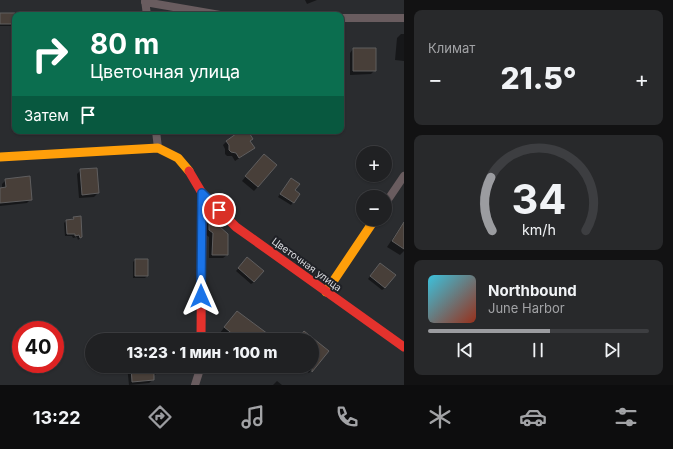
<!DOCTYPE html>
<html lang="ru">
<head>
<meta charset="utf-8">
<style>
	body { margin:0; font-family:Inter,sans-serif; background:#28292b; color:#f1f3f6; height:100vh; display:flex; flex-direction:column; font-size:15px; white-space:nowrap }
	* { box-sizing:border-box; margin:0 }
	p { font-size:13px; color:#a2a3a6 }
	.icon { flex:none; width:22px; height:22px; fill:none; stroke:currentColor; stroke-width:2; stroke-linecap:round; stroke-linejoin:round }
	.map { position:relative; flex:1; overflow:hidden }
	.panel { display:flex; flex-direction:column; gap:10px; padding:10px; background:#121213; width:269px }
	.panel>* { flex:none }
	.banner { position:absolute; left:12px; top:12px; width:332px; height:122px; border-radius:8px; box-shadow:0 1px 3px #0004,0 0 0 1px #3d3e41; background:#0b6e4f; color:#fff; overflow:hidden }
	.buttons { position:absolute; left:356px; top:146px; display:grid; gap:8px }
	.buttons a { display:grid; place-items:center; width:36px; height:36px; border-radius:50%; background:#202123; box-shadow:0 1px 3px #0004,0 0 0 1px #3d3e41; font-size:20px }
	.speed { position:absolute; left:12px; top:321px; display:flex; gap:8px; font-size:20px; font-weight:700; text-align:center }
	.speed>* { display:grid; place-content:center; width:52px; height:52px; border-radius:50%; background:#202123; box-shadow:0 1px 3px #0004,0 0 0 1px #3d3e41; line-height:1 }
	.speed .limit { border:6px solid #d22; background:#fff; color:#111 }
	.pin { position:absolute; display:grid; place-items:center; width:34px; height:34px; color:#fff; margin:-17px; border:2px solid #fff; border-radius:50%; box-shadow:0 1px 4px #0007 }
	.me { position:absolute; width:44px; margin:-22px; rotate:0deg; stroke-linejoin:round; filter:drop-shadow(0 0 3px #0008) }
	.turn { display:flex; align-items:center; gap:14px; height:84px; padding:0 12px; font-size:18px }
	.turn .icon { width:52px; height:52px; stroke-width:2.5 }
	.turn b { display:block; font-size:28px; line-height:34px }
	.then { display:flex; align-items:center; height:38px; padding:0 12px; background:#0003; gap:8px; font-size:15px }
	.big { font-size:30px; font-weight:800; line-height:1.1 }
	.panel .tile { flex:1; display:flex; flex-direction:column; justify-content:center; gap:6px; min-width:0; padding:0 14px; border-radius:8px; background:#28292b }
	.panel .dial { align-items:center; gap:0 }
	.dial svg { height:104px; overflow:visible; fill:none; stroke:#3d3e41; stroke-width:7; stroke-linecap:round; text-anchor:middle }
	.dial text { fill:#f1f3f6; stroke:none }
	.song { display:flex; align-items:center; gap:12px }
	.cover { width:48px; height:48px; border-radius:6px; background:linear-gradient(135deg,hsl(190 70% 55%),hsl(10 70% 35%)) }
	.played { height:4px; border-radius:2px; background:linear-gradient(90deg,#9b9ca0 55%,#3d3e41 55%) }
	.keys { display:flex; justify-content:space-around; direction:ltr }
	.heat { display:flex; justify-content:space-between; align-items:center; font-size:22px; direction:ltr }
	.trip { position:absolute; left:85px; top:333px; width:234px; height:40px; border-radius:20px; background:#202123; box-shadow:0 1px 3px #0004,0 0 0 1px #3d3e41; font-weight:800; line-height:40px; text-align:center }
	.tab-bar { display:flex; height:64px; justify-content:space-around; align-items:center; background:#0d0d0e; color:#a2a3a6 }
	.tab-bar .icon { width:28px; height:28px }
	.tab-bar .selected { color:#9b9ca0 }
	.tab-bar b { font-size:18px; color:#f1f3f6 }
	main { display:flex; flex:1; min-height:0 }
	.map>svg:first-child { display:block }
</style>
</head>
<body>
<main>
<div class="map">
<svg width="404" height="385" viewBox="0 0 404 385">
	<rect width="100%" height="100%" fill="#2a2c2f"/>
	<path fill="#0007" d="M305 0H317L307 4Z
		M0 14 15 23 12 26H0Z
		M57 14H70V15H56Z
		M401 34H404V61L395 60 397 38Z
		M353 49 375 70 371 74 350 75V53Z
		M44 131H82L80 133 69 134V133H44Z
		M242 131H247L249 141 250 151 235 161 232 156H227L225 154V149L223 145 227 141Z
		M260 159 276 166 254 191 242 181Z
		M81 170 98 193 94 197 79 198 77 174Z
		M6 180 31 199 27 203 0 206V189L2 188V184Z
		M289 181 294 190 299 194 291 205 278 197Z
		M80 217 81 237 78 240 77 237 73 238 72 236H65L64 223 66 221 71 220 73 218Z
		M211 220 227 255 223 258H209V237L205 234V226Z
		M404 223V251L400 255 387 247 401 226Z
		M135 260 147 276 145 278H133V262Z
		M245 261 254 282 251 284 236 271Z
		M378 266 385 288 382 290 368 279Z
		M237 312 262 340H229L220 333 232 317Z
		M304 332 327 351 309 373 300 366H312V340H297Z
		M127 366H158V372L154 376H153V380L149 383 129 385Z
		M226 366H242L235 373Z
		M277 381 282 385H273Z"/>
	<path fill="#483f39" stroke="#5f5e5f" d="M0 13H15V24H0Z
		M353 48H376V71H353Z
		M240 131H248L253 139 250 141 255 148 239 158 236 153 231 152 229 150V145L226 141Z
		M264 154 277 165 258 187 245 176Z
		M97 168 99 193 82 195 80 169Z
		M30 176 32 200 0 203V188L6 187 5 179Z
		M291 178 300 184 295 190 300 194 294 203 280 194Z
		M81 216 82 237 80 238 79 235 75 236V234H67L66 220 74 219 73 217Z
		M211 219 228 234V255H212L213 233 209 230V221Z
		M404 222V249L392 241Z
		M247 257 264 271 254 282 238 268Z
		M135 259H148V276H135Z
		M380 263 396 275 385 288 370 276Z
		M237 311 268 334 263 340H240L224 327Z
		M304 331 329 351 312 372V340H297Z
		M131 366H169L170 371 154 373V380L132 382Z"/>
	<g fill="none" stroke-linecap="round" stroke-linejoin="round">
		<path stroke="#695c5f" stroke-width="8" d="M145 0 147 15
			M145 2 220 15
			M341 18H404
			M156 131 158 148
			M385 204 404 176
			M195 385 201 366"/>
		<path stroke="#ff9f0a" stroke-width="9" d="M0 157 158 148 178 158 189 171
			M326 292 375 219"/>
		<path stroke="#e5322d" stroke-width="9" d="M189 171 202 193 236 227 404 347
			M201 340 202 193"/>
	</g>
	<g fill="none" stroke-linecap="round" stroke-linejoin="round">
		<defs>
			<path id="route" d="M201 296 202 193 219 210"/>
		</defs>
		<use href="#route" stroke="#114b97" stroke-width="10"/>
		<use href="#route" stroke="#1a73e8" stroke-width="7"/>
	</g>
	<g text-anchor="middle" stroke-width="4" stroke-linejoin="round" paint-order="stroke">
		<g font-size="10" fill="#d8d9dd" stroke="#1f2126">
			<text transform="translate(307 264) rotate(36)" y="4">Цветочная улица</text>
		</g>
	</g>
</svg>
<div class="buttons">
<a>+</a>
<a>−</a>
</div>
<div class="speed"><div class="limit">40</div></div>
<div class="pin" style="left:219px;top:210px;background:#d93025"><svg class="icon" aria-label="arrive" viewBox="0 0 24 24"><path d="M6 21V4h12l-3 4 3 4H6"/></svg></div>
<svg class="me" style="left:201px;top:296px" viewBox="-20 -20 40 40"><path d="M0-17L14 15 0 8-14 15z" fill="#1a73e8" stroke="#fff" stroke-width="4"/></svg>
<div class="trip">13:23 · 1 мин · 100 m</div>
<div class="banner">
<div class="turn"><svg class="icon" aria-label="right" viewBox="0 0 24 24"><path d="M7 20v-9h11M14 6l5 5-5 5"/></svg><div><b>80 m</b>Цветочная улица</div></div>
<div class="then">Затем<svg class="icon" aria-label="arrive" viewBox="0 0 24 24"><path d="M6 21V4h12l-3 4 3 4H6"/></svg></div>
</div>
</div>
<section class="panel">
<div class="tile"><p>Климат</p>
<div class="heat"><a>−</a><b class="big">21.5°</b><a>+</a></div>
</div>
<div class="tile dial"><svg viewBox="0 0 100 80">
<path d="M14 69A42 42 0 1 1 86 69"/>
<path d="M14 69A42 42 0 0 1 13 28" stroke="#9b9ca0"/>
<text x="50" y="56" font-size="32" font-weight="700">34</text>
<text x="50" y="72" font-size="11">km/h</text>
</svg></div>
<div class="tile">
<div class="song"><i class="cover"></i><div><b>Northbound</b><p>June Harbor</p></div></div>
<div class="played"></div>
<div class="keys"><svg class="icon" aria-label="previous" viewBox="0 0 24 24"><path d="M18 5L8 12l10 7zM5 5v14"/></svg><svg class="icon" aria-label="pause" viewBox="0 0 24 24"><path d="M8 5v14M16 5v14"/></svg><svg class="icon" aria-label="next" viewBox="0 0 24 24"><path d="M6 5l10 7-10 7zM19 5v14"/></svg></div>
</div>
</section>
</main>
<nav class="tab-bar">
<b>13:22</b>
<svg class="icon selected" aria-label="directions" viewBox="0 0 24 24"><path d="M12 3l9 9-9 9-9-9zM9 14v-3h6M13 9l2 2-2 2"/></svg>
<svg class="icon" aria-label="music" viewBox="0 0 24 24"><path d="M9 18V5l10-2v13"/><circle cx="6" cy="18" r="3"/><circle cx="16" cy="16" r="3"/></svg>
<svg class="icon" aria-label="phone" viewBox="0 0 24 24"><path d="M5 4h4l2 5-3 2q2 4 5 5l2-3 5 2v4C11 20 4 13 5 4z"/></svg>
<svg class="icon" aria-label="climate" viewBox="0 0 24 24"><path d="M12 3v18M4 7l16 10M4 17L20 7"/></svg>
<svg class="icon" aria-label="car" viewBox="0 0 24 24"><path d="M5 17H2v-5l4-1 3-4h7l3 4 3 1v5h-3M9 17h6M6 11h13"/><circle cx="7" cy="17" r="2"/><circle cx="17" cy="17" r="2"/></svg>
<svg class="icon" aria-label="filters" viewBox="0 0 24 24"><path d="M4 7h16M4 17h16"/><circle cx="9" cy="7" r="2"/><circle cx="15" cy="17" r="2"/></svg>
</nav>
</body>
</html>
